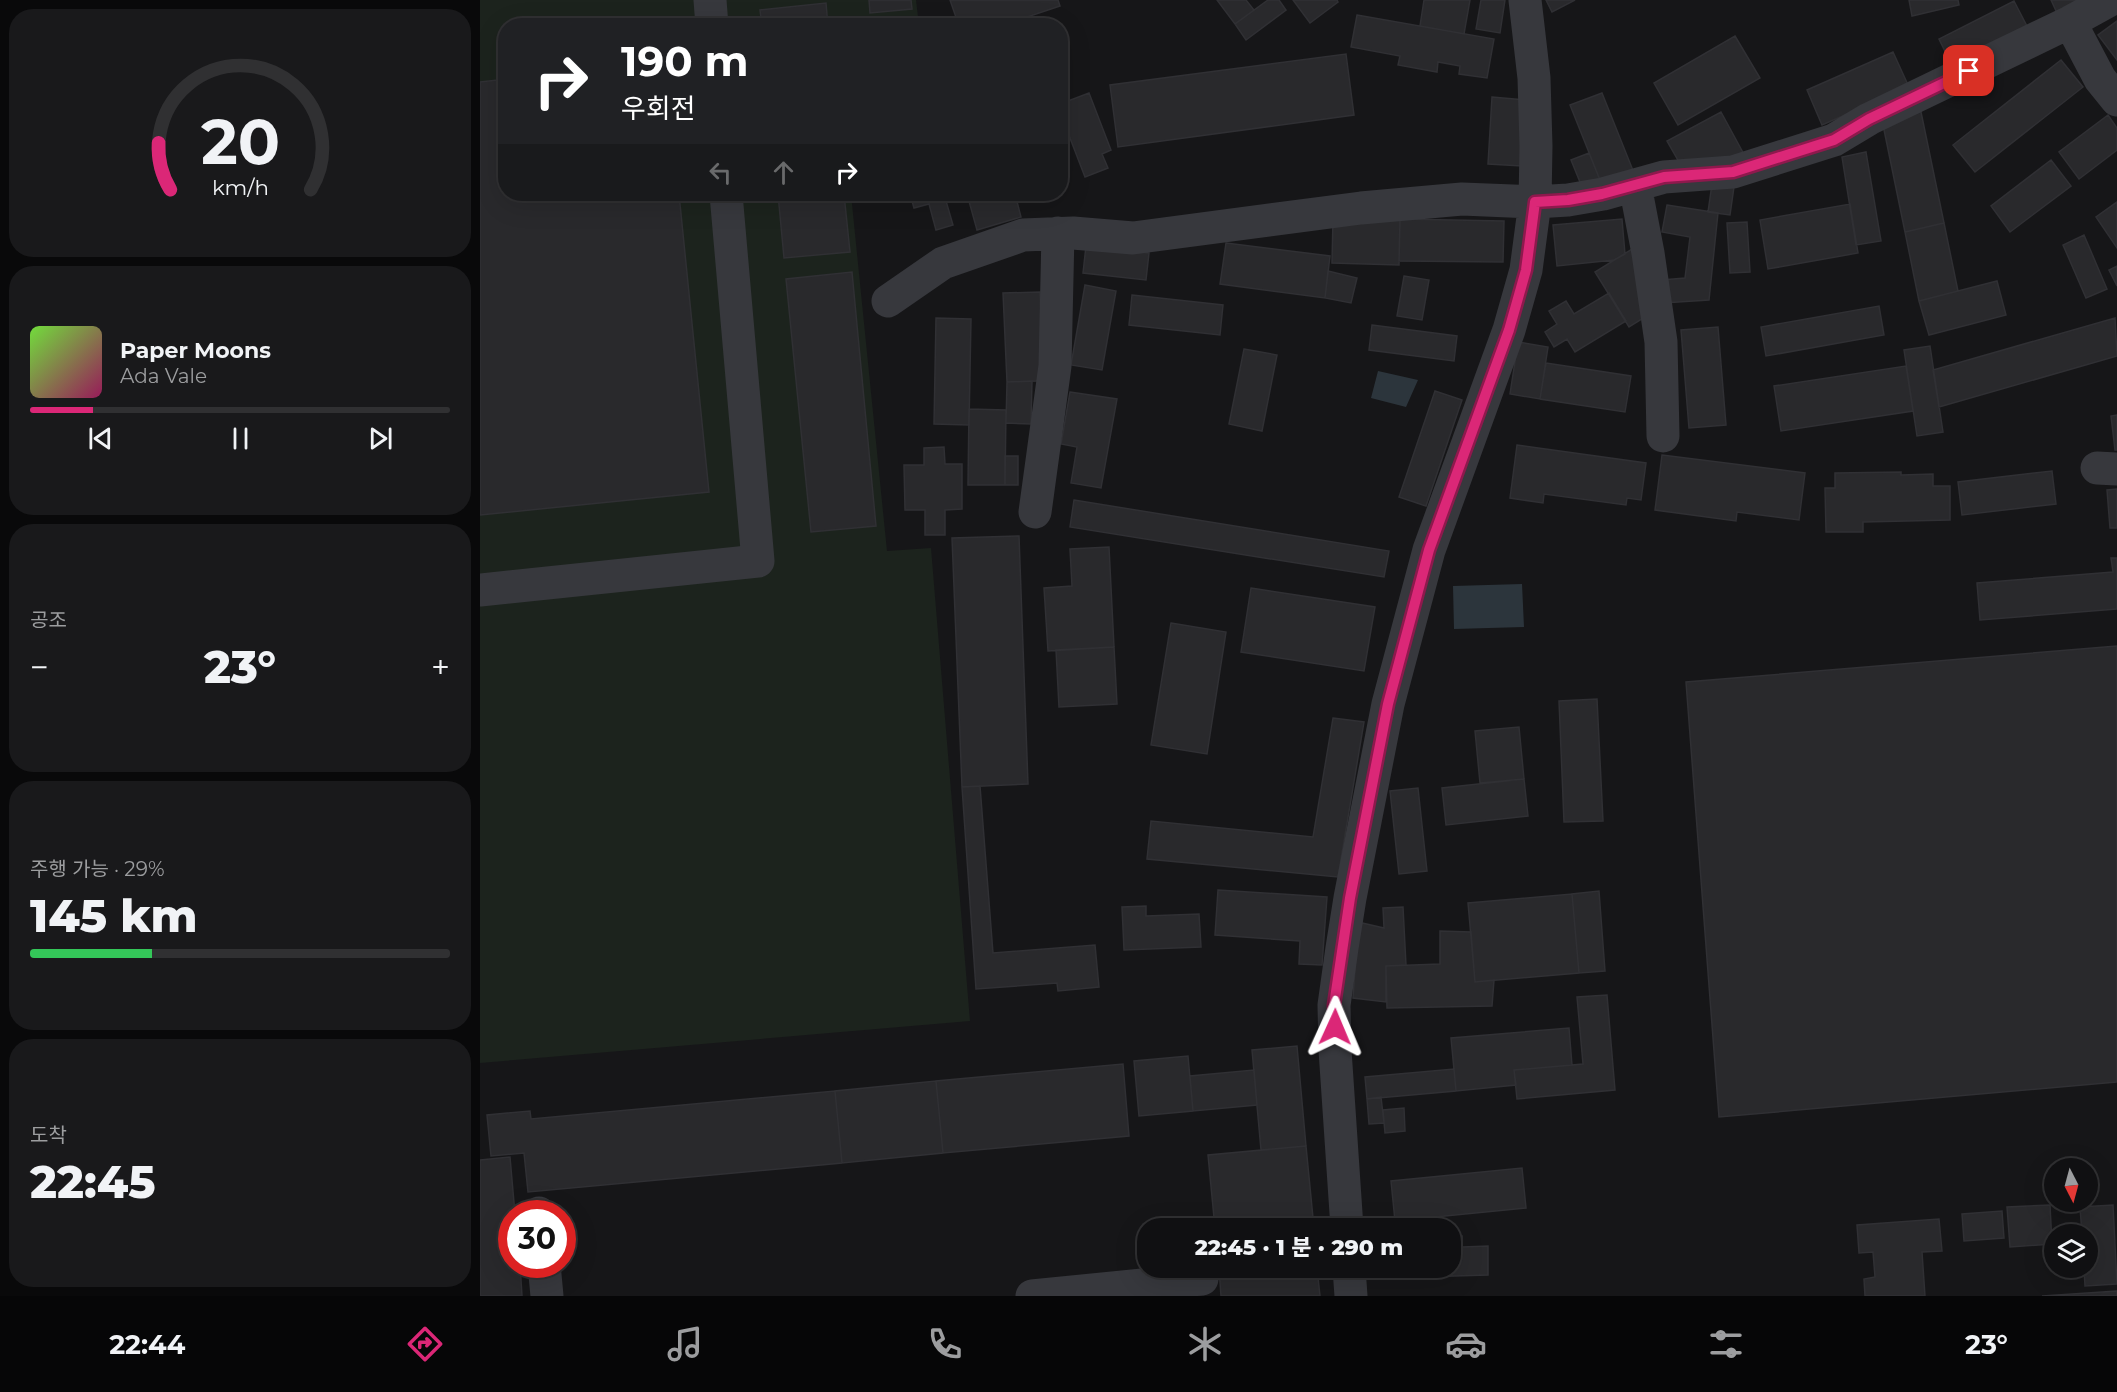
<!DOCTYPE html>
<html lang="ko">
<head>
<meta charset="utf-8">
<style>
	body { margin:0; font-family:Montserrat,"Noto Sans KR",sans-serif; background:#19191b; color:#f1f3f6; height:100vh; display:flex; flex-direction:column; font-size:22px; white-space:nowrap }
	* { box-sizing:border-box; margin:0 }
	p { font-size:20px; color:#9c9d9f }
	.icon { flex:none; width:33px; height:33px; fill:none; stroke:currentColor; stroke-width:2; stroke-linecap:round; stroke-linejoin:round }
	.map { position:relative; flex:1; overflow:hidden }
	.side { display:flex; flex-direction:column; gap:9px; padding:9px; background:#09090a; width:480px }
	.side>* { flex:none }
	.hud { position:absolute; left:18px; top:18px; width:570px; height:183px; border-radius:24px; box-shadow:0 6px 24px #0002,0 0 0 2px #303032; background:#202124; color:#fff; overflow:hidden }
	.needle { width:39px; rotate:174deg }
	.buttons { position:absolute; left:1564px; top:1158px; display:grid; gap:12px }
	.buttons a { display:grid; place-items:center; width:54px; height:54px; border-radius:50%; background:#101012; box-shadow:0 6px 24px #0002,0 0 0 2px #303032; font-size:30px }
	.speed { position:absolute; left:18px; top:1200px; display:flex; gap:12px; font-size:30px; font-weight:700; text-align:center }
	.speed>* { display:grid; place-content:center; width:78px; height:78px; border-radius:50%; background:#101012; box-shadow:0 6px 24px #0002,0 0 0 2px #303032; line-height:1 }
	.speed .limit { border:9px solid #d22; background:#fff; color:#111 }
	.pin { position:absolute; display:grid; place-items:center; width:51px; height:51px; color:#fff; margin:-26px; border-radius:12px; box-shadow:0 3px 9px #0006 }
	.me { position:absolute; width:66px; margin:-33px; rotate:1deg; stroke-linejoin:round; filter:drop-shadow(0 0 4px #0008) }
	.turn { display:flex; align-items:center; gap:21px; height:126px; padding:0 24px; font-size:27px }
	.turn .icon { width:78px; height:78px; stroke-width:2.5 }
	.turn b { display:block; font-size:42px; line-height:51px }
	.lanes { display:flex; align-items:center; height:57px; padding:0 24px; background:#0003; justify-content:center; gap:30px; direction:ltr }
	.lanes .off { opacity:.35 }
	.big { font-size:45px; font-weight:800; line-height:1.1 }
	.side .tile { flex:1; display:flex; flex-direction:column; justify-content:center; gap:9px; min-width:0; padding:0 21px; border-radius:24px; background:#19191b }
	.side .dial { align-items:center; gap:0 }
	.dial svg { height:156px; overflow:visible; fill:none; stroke:#303032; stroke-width:7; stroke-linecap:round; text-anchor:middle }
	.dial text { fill:#f1f3f6; stroke:none }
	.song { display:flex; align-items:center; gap:18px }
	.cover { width:72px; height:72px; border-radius:9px; background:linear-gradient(135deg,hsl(100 70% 55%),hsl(330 70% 35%)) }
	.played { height:6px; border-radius:3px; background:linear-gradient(90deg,#db2777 15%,#303032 15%) }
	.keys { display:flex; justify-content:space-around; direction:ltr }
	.heat { display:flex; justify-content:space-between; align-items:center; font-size:33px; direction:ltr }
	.charge { height:9px; border-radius:4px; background:linear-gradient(90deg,#34c759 29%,#303032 0) }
	.trip { position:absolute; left:657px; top:1218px; width:324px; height:60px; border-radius:24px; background:#101012; box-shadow:0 6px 24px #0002,0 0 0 2px #303032; font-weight:800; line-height:60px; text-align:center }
	.menu { display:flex; height:96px; justify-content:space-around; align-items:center; background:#060607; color:#9c9d9f }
	.menu .icon { width:42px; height:42px }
	.menu .on { color:#db2777 }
	.menu b { font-size:27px; color:#f1f3f6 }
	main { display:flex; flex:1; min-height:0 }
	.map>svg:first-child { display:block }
</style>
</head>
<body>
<main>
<section class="side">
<div class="tile dial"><svg viewBox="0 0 100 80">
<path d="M14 69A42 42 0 1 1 86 69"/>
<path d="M14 69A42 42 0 0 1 8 45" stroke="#db2777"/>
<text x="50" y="56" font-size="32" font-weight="700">20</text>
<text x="50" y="72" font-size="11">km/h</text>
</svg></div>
<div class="tile">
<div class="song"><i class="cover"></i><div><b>Paper Moons</b><p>Ada Vale</p></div></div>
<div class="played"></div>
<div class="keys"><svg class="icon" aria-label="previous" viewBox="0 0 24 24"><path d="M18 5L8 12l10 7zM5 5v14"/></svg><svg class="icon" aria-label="pause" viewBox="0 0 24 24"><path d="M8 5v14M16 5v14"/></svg><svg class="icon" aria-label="next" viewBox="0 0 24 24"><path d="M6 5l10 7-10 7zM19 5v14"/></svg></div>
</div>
<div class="tile"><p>공조</p>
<div class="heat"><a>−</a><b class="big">23°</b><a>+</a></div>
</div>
<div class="tile"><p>주행 가능 · 29%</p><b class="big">145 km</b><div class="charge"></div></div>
<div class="tile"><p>도착</p><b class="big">22:45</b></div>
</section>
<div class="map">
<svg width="1637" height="1296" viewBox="0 0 1637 1296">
	<rect width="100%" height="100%" fill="#161618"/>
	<path fill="#1c231d" d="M0 0H436L439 25 26 26V194H371L407 551 451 548 490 1021 0 1063Z"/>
	<path fill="#2c353c" d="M898 371 938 380 926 407 891 398Z
		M1042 584 1044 627 974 629 973 586Z"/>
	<path fill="#29292c" stroke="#303034" stroke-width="1.5" d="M389 0H431L432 9 390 13Z
		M470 0H578L580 6 520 26H479Z
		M737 0H766L774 10 755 24Z
		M788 0H799L806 10 766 40 755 24Z
		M813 0H857L858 2 830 23Z
		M944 0H990L984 34 940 26Z
		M1001 0H1025L1020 33 996 29Z
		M1066 0H1095L1072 12Z
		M1429 0H1478L1479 5 1432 16Z
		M1571 0H1611L1578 15Z
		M1534 1 1551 34 1475 72 1459 39Z
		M346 3 348 26H282L280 10Z
		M877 15 1014 39 1007 78 979 74 980 66 958 62 957 72 918 65 920 56 871 47Z
		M1637 21V60L1618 35Z
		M1255 36 1280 78 1198 125 1174 83Z
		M1413 52 1429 87 1342 125 1327 90Z
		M866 54 874 115 638 147 630 85Z
		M1581 60 1603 87 1495 172 1473 145Z
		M26 79V194H199L229 492 0 515V82Z
		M609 93 631 150 622 154 628 168 605 177 580 112V104Z
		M1122 93 1154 173 1122 185 1090 105Z
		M1012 97 1046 100 1042 166 1008 164Z
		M1241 112 1267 160 1203 169 1187 141Z
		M1441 112 1464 223 1425 232 1402 120Z
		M1628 115 1637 128V150L1599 179 1579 152Z
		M1386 152 1401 241 1376 245 1362 157Z
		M1109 153 1122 185 1104 192 1091 160Z
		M1571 160 1591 186 1530 232 1511 206Z
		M1232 184 1254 187 1250 215 1228 212Z
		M298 194H364L370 252 304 258Z
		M430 194H464L473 225 456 230 449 204 434 208Z
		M487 194H535L541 217 497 230Z
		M1637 202V248L1616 217Z
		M1370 204 1378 253 1288 269 1280 220Z
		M1187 205 1238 213 1229 300 1183 303 1182 280 1205 278 1210 237 1182 232Z
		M853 218 920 219 919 265 852 263Z
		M920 219 1024 221 1023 262 919 261Z
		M1142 219 1145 254 1134 260 1077 266 1073 225Z
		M1267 222 1270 272 1250 273 1247 223Z
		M1464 223 1478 291 1439 301 1425 232Z
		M1604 235 1627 289 1606 298 1583 245Z
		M746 243 850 256 845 298 740 284Z
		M606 246 669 253 666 280 603 273Z
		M1157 246 1170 314 1149 327 1115 272Z
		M1637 266V286L1629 270Z
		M848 271 877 278 871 303 845 298Z
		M372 272 396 526 331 532 306 279Z
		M924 276 949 280 942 320 917 316Z
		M1517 281 1526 315 1449 335 1439 301Z
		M605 285 636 291 622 370 591 365Z
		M560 292 563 368 557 381 527 382 523 293Z
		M1129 293 1146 321 1095 352 1087 339 1074 347 1065 332 1077 324 1069 311 1086 301 1094 314Z
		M652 295 743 305 740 335 649 325Z
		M1399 306 1404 335 1286 356 1281 327Z
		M456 318 491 319 489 425 454 424Z
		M1635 318 1637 356 1459 407 1453 370Z
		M892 325 977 336 974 361 889 350Z
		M1238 327 1246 425 1209 428 1201 330Z
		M1038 342 1068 347 1060 399 1030 394Z
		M1450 346 1463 432 1437 436 1424 350Z
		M764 349 797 355 782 431 749 424Z
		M1066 363 1151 376 1145 412 1060 399Z
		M1426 366 1433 411 1301 431 1294 386Z
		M552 381 551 424 526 423 527 382Z
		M955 391 982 400 946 506 919 497Z
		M590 392 637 399 621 488 591 483 597 447 581 444Z
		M489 409 526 410 525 485H488Z
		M1637 415V450H1635L1631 416Z
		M1037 445 1166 463 1161 500 1147 498 1146 505 1064 494 1063 503 1030 498Z
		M464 447 465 464H482V509L465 510V535H445V510H425L424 465H444V448Z
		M1182 455 1325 473 1319 520 1257 512 1256 521 1175 510Z
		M525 456H538V485H525Z
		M1572 471 1576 504 1482 515 1478 482Z
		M1421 472V475L1453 474V486H1470V520L1383 522V532H1346L1345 488H1355V473Z
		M1637 489V528H1630L1627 490Z
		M594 500 909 551 904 577 590 527Z
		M539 536 548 784 482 787 472 538Z
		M629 547 634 647 568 651 564 588 592 586 590 549Z
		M1631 558H1637V609L1500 620 1497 583 1633 572Z
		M771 588 895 607 884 671 761 652Z
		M691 623 746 632 727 754 671 745Z
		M1637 646V1082L1239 1117 1206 682Z
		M634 647 637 704 579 707 576 650Z
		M1117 699 1123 821 1084 822 1079 701Z
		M853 718 884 722 858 877 667 859 671 821 833 837Z
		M1039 727 1044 779 1000 783 995 731Z
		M1044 779 1048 816 966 825 962 788Z
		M500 786 513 953 615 945 619 987 578 991 577 983 496 989 482 787Z
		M938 788 947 871 919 874 910 791Z
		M738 890 847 897 842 965 819 964 820 941 735 935Z
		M1119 891 1125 971 1099 973 1092 894Z
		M1092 894 1099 973 995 982 988 903Z
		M666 906V916L719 914 721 947 644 950 642 907Z
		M923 907 926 965 906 966V1002L873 998 877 940 882 923 904 928 903 908Z
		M960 931 991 932 995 982 1014 980 1012 1006 907 1008 906 966 960 964Z
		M1127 995 1135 1090 1037 1099 1034 1070 1103 1064 1097 997Z
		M1089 1028 1092 1065 1034 1070 1036 1085 976 1091 971 1038Z
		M817 1046 826 1146 781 1150 772 1050Z
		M708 1056 713 1111 659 1116 654 1061Z
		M643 1064 649 1136 463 1153 456 1081Z
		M974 1069 976 1091 887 1099 885 1077Z
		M774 1070 777 1105 713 1111 710 1076Z
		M456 1081 463 1153 362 1163 355 1091Z
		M355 1091 362 1163 48 1192 44 1153 11 1156 7 1115 50 1111 51 1119Z
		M901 1097 904 1123 889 1124 887 1099Z
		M924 1108 925 1131 905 1133 903 1110Z
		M826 1146 834 1228H735L728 1155Z
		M30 1157 35 1214H32V1264H40L42 1296H0V1160Z
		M1042 1168 1046 1208 915 1221 911 1181Z
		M1570 1205 1572 1244 1530 1247 1527 1207Z
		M1633 1205 1637 1284 1605 1286 1604 1268H1608V1234H1602L1600 1207Z
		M1522 1211 1524 1238 1484 1241 1482 1214Z
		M1459 1219 1462 1251 1442 1252 1445 1296H1385L1384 1279 1395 1277 1393 1252 1379 1253 1377 1225Z
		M970 1236H982V1247L1008 1246V1275L906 1278 905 1268H970Z
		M739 1268H837L840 1296H741Z
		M1637 1291V1296H1562Z"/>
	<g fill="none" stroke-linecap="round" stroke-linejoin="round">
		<path stroke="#37383d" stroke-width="33" d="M230 0 232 26
			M1590 22 1620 79 1637 100
			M1155 185 1168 253 1181 342 1183 436
			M408 301 463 263 543 235 593 233 653 238 881 208 982 199 1055 202 1088 200 1123 194 1184 177 1253 172 1354 140 1389 119 1590 22 1630 0
			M1617 468 1637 469
			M555 512 575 366 578 233
			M0 590 278 561 246 194
			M59 1213V1214
			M867 1228 855 1050 854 1005 862 948 870 898 908 704 949 550 1029 330 1046 270 1055 202 1056 146 1054 78 1045 0
			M64 1264 67 1296
			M869 1268 871 1296
			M552 1296 722 1279"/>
	</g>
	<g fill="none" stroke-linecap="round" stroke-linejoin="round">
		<defs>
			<path id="route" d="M855 1027 854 1005 870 898 908 704 949 550 1029 330 1046 270 1055 202 1088 200 1122 194 1184 177 1253 172 1354 140 1389 119 1489 71"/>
		</defs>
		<use href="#route" stroke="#8e194d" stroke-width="15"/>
		<use href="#route" stroke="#db2777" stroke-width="10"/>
	</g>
</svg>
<div class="buttons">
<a><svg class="needle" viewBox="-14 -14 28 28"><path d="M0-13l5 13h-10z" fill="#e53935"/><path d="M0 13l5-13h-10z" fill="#9c9d9f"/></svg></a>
<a><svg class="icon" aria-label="layers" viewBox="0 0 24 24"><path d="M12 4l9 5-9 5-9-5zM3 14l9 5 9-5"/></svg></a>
</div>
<div class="speed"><div class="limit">30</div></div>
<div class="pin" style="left:1489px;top:71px;background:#d93025"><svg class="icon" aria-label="arrive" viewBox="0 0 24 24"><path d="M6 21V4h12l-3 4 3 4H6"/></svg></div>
<svg class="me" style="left:855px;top:1027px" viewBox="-20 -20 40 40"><path d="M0-17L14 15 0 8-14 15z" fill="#db2777" stroke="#fff" stroke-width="4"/></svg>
<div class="trip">22:45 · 1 분 · 290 m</div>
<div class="hud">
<div class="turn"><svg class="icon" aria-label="right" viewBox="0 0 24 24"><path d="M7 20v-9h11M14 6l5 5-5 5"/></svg><div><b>190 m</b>우회전</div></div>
<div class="lanes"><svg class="icon off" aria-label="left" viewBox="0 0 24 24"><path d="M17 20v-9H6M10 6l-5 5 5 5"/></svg><svg class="icon off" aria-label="ahead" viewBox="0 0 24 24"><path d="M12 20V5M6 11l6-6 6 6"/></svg><svg class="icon" aria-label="right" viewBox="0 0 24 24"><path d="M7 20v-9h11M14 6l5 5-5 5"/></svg></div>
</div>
</div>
</main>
<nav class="menu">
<b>22:44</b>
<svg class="icon on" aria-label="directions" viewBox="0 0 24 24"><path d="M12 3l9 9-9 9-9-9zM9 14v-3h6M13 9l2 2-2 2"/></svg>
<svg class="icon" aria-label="music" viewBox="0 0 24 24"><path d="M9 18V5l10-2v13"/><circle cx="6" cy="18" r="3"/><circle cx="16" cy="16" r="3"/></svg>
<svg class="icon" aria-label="phone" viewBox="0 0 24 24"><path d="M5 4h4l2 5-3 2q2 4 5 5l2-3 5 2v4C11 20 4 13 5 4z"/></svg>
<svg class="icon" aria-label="climate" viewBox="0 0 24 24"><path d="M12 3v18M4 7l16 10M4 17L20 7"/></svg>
<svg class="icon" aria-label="car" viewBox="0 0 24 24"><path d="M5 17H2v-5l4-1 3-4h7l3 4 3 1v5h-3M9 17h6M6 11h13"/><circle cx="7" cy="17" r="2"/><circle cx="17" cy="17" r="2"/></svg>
<svg class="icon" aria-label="filters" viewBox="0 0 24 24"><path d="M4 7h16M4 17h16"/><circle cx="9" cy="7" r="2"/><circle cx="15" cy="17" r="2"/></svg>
<b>23°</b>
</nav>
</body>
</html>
